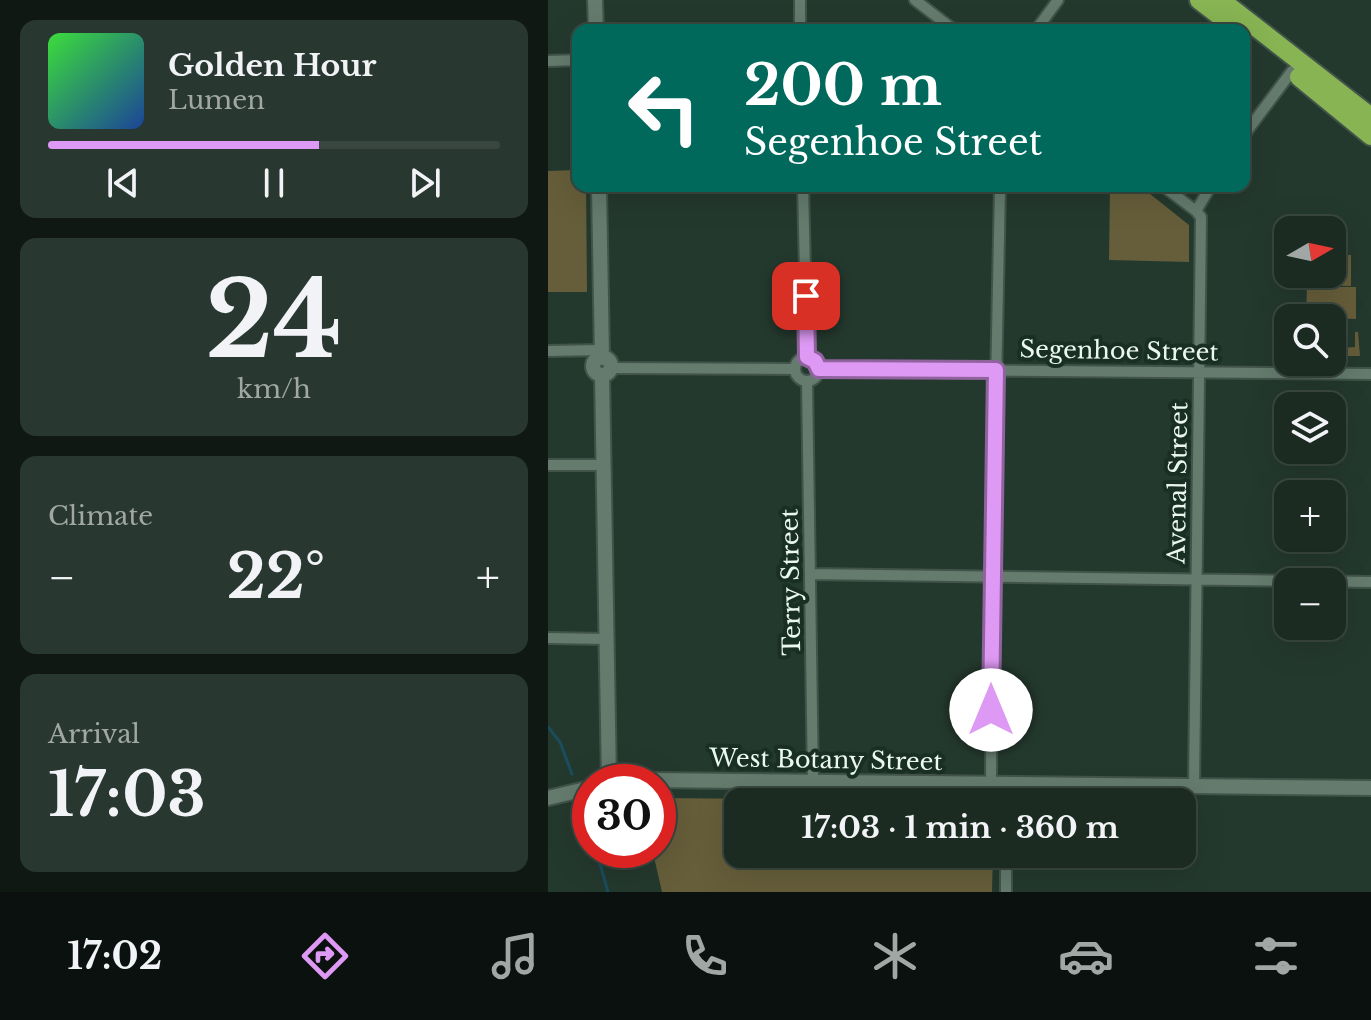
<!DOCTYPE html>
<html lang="en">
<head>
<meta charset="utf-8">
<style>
	body { margin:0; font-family:"Libre Baskerville",serif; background:#28372f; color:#f1f3f6; height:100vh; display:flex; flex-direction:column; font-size:30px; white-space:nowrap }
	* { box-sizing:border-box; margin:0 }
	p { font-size:26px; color:#a0a7a5 }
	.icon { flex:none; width:44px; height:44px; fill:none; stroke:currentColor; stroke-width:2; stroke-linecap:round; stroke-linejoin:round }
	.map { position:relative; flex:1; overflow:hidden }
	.drawer { display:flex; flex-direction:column; gap:20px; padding:20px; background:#0f1813; width:548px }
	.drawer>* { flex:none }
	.banner { position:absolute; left:24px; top:24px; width:678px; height:168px; border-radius:16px; box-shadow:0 8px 32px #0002,0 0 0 2px #394740; background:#00695c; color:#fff; overflow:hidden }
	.needle { width:52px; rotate:81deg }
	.controls { position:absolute; left:726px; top:216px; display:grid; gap:16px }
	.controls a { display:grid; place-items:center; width:72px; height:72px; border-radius:16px; background:#1b2b22; box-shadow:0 8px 32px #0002,0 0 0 2px #394740; font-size:40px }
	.speed { position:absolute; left:24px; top:764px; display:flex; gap:16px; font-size:40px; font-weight:700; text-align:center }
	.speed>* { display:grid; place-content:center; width:104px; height:104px; border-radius:50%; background:#1b2b22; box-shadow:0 8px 32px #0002,0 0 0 2px #394740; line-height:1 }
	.speed .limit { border:12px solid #d22; background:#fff; color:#111 }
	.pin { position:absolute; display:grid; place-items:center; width:68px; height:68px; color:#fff; margin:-34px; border-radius:16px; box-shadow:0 4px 12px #0006 }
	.me { position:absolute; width:88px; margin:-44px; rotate:0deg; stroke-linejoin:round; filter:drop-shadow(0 0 6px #0008) }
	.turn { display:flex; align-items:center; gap:28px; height:168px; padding:0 40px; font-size:36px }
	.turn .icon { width:104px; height:104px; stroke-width:2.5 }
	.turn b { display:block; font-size:56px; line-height:68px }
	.big { font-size:60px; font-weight:700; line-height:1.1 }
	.drawer .card { flex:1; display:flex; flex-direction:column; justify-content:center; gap:12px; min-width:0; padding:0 28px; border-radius:16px; background:#28372f }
	.drawer .dial { align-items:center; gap:0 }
	.dial b { font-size:104px; line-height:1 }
	.song { display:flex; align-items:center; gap:24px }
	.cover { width:96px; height:96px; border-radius:12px; background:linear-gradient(135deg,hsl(120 70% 55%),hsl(220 70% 35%)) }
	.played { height:8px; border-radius:4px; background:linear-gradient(90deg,#dd99f3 60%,#394740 60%) }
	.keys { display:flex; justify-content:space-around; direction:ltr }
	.heat { display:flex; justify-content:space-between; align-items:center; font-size:44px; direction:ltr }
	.trip { position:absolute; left:176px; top:788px; width:472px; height:80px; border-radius:16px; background:#1b2b22; box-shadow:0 8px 32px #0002,0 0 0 2px #394740; font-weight:700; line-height:80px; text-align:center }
	.tabs { display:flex; height:128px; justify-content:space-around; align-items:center; background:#0b110e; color:#a0a7a5 }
	.tabs .icon { width:56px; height:56px }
	.tabs .on { color:#dd99f3 }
	.tabs b { font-size:36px; color:#f1f3f6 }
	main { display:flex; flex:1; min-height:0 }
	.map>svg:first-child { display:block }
</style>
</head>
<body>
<main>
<section class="drawer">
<div class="card">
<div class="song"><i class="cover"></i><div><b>Golden Hour</b><p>Lumen</p></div></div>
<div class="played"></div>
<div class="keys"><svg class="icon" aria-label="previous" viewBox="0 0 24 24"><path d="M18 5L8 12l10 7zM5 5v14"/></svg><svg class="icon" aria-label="pause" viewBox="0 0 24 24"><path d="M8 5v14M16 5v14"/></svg><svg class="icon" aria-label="next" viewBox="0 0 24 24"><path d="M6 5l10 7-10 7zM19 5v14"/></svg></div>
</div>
<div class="card dial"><b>24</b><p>km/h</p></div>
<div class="card"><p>Climate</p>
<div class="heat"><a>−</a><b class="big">22°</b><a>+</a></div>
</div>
<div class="card"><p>Arrival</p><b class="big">17:03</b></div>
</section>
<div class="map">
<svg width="823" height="892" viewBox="0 0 823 892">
	<rect width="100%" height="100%" fill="#24392e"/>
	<path fill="#665e3a" d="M30 170V186H38L39 292H0V171Z
		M562 186H592L641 225V262L561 260Z
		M784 255H803V286L749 285V274H784Z
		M759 287H808V319L758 317Z
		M784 332H792V348L807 347V332H810L812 356H784Z
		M110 798 440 801 190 802V854H445L444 892H114L106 857 96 858 94 850H110Z"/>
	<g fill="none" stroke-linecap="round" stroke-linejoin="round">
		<path stroke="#1a4d5e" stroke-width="3" d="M0 727 12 742 24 774
			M35 807 42 829
			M48 850 60 892"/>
		<defs>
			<path id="street" d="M252 0V30
				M367 0 406 30
				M488 30 510 0
				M0 61 30 60
				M696 135 744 71
				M255 186 259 357
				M615 186 648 211
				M0 351 53 350
				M247 369a12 12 0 1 1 24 0a12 12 0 1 1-24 0Z
				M62 368 247 369
				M271 369 823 374
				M259 381 265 782
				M0 465H55
				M263 574 823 582
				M0 638 58 639
				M443 784 444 587 452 186
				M646 786 653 217 648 211 663 186
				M458 802 459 784
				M458 892V854"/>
			<path id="secondary" d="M47 0 48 30
				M51 186 54 358
				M45 366a9 9 0 1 1 18 0a9 9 0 1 1-18 0Z
				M54 375 61 782
				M68 782 103 780 823 788
				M0 798 42 788"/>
			<path id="highway" d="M651 0 690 30
				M673 0 823 117
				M751 77 823 136"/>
		</defs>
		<use href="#street" stroke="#42544a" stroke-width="14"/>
		<use href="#secondary" stroke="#42544a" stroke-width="18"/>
		<use href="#highway" stroke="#42544a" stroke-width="22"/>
		<use href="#street" stroke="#647b6e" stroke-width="10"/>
		<use href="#secondary" stroke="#647b6e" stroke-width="14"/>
		<use href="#highway" stroke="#88b453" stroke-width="18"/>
	</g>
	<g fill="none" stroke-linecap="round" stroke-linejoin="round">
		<defs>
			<path id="route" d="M258 296 259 357 267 361 271 369 448 370 443 710"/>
		</defs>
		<use href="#route" stroke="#90639e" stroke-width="20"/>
		<use href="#route" stroke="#dd99f3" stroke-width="14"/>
	</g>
	<g text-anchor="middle" stroke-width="8" stroke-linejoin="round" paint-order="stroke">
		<g font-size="24" fill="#ebf8f0" stroke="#1a2f24">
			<text transform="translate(571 351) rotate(1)" y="8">Segenhoe Street</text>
			<text transform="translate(630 483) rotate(-89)" y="8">Avenal Street</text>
			<text transform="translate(243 582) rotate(-91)" y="8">Terry Street</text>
			<text transform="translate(278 760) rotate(1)" y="8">West Botany Street</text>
		</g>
	</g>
</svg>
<div class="controls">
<a><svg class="needle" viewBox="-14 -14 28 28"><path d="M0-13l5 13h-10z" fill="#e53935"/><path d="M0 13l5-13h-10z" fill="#a0a7a5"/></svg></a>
<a><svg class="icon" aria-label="search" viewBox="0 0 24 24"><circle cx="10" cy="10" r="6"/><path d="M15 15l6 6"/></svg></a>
<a><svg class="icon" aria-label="layers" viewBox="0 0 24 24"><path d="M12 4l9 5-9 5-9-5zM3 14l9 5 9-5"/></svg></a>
<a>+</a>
<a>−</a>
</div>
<div class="speed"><div class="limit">30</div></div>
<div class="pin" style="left:258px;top:296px;background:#d93025"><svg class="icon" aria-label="arrive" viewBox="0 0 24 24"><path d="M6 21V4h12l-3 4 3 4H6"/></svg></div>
<svg class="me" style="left:443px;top:710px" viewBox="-20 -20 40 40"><circle r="19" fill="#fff"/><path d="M0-13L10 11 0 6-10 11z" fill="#dd99f3"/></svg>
<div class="trip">17:03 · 1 min · 360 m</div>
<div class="banner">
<div class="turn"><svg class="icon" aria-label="left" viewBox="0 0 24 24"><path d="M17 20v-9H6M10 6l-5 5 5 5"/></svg><div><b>200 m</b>Segenhoe Street</div></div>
</div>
</div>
</main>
<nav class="tabs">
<b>17:02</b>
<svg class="icon on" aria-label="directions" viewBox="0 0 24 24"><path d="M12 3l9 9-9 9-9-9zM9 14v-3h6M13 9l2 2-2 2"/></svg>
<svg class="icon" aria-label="music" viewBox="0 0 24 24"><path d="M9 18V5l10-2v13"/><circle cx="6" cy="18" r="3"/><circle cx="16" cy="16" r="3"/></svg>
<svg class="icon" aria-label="phone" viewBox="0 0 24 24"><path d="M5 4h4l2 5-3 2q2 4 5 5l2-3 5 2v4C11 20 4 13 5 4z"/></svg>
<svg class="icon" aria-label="climate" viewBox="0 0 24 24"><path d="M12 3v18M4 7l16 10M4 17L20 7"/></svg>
<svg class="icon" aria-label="car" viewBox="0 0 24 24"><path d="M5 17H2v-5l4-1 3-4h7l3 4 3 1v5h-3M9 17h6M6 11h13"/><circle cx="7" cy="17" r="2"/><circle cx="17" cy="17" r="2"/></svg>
<svg class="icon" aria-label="filters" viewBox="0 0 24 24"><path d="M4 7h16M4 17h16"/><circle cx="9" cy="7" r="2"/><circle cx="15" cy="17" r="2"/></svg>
</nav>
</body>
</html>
